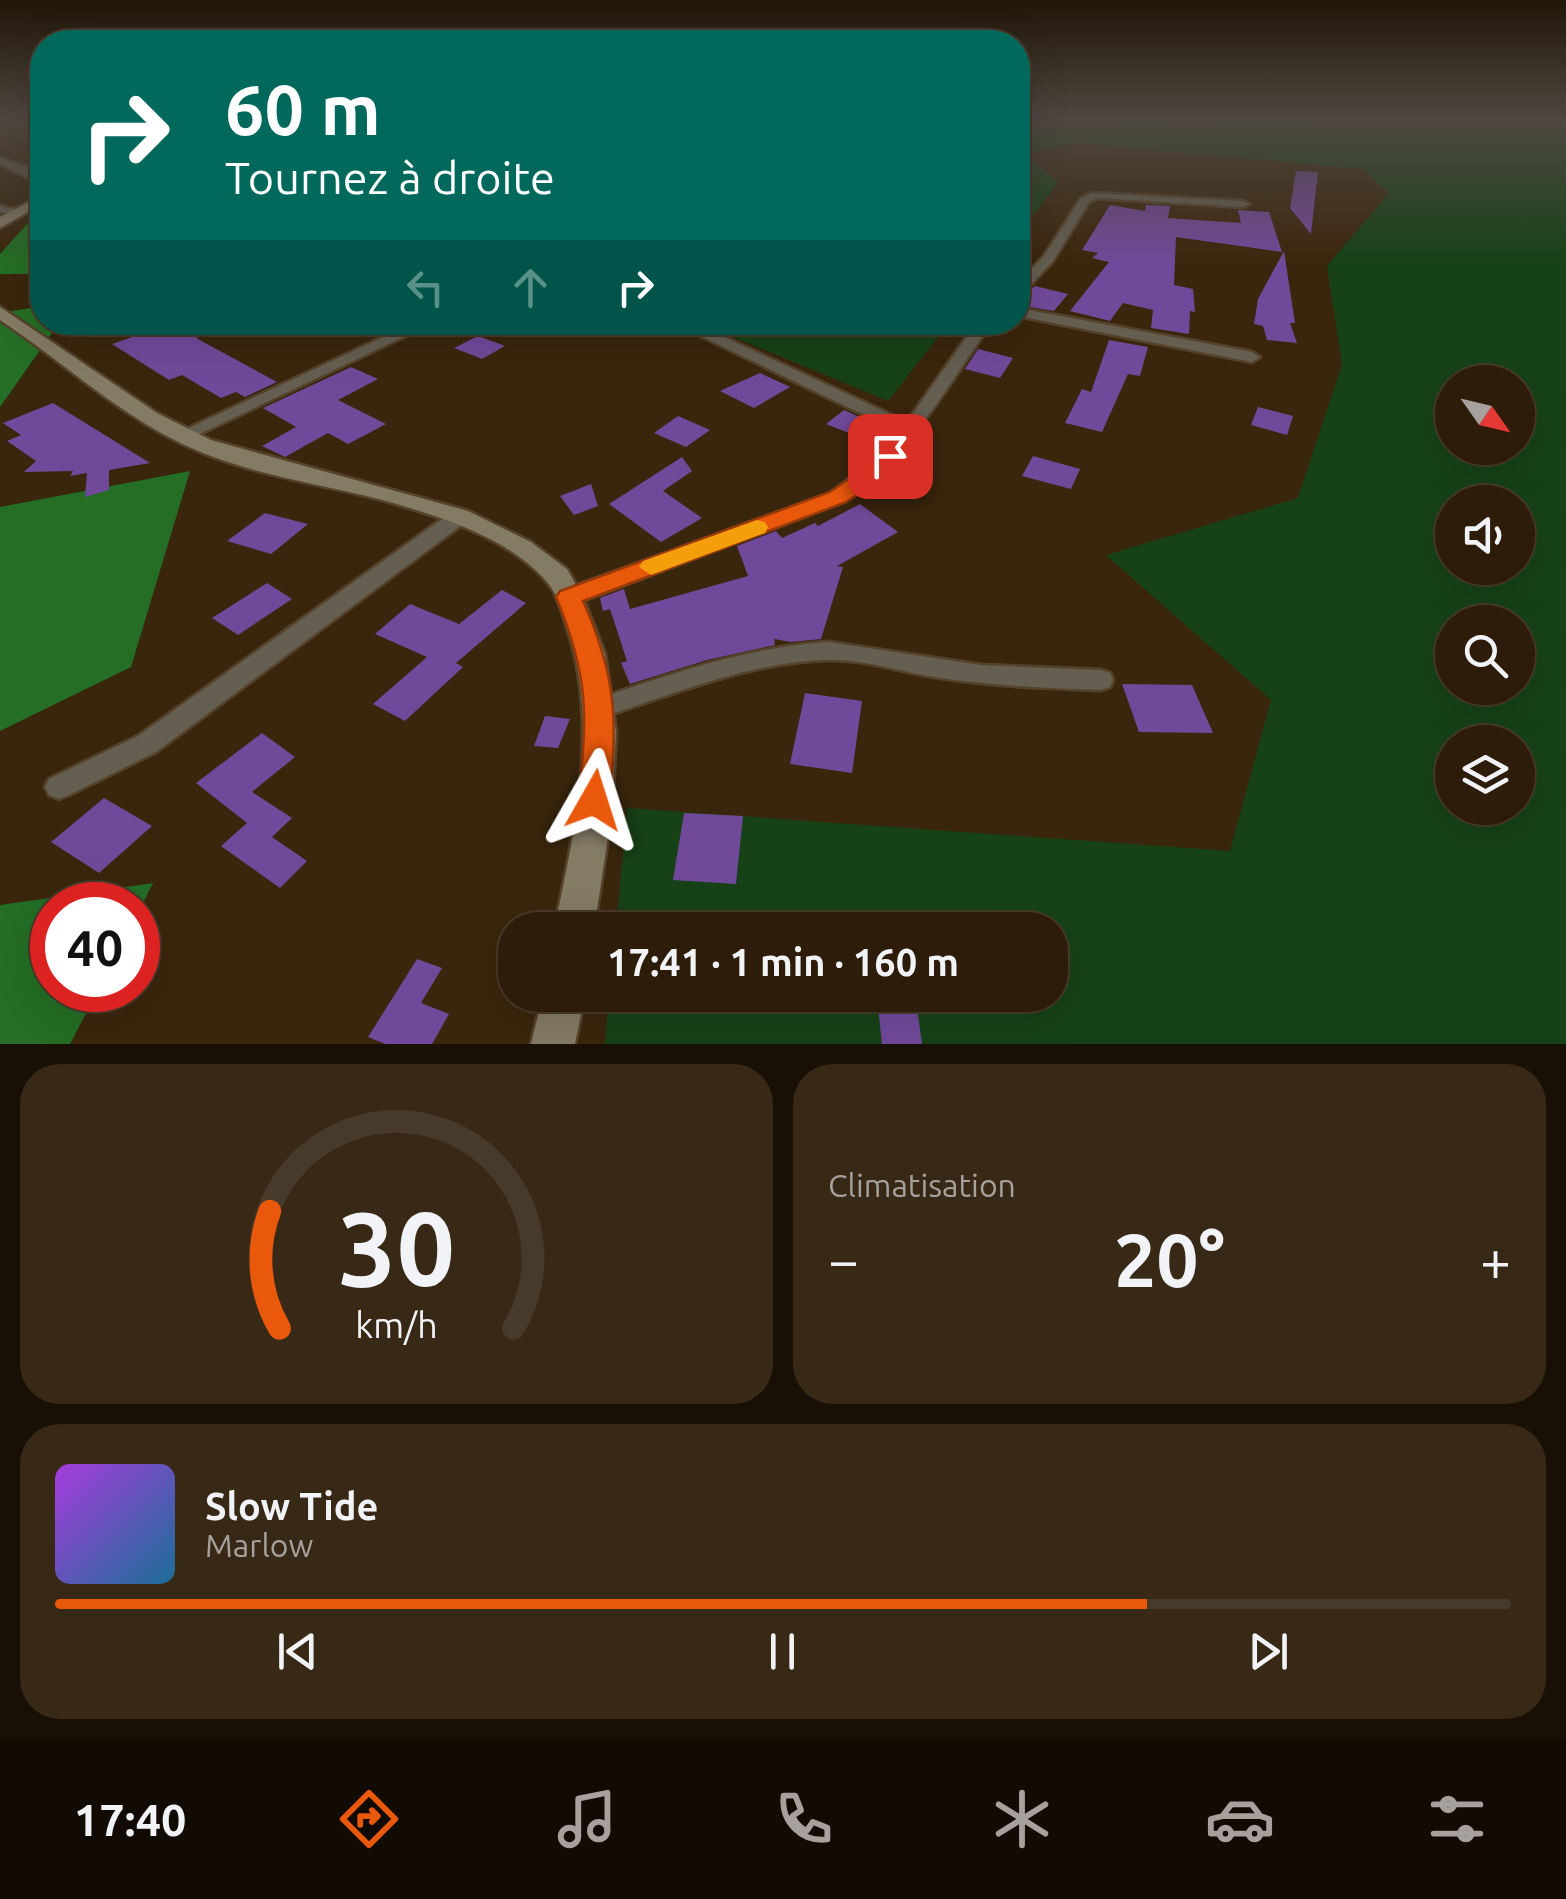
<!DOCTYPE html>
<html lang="fr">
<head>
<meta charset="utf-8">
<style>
	body { margin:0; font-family:Ubuntu,sans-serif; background:#382917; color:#f1f3f6; height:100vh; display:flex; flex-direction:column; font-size:38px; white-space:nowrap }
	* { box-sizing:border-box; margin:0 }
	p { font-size:32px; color:#a6a19c }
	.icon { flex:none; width:55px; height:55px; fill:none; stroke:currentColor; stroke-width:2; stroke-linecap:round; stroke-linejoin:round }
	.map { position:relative; height:1044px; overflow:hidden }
	.drawer { display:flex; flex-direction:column; gap:20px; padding:20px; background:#180f05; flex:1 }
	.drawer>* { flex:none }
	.guide { position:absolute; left:30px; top:30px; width:1000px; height:305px; border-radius:40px; box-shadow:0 10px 40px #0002,0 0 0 2px #483a2a; background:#00695c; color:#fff; overflow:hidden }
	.needle { width:65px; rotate:124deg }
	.fabs { position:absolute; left:1435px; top:365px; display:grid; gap:20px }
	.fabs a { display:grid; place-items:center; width:100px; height:100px; border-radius:50%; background:#2c1c09; box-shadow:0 10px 40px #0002,0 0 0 2px #483a2a; font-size:50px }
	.speed { position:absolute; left:30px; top:882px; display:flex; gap:20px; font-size:50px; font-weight:700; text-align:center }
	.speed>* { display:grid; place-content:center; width:130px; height:130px; border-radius:50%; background:#2c1c09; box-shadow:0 10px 40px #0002,0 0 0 2px #483a2a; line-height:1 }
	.speed .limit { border:15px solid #d22; background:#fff; color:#111 }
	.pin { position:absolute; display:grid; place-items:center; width:85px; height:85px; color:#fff; margin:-42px; border-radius:20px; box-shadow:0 5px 15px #0006 }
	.me { position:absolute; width:110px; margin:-55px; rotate:6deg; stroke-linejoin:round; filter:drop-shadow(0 0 8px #0008) }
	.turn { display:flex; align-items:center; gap:35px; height:210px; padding:0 30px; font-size:45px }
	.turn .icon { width:130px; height:130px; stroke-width:2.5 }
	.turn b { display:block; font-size:70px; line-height:85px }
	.lanes { display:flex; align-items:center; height:95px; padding:0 30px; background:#0003; justify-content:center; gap:50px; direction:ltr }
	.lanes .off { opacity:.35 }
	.big { font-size:75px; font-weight:700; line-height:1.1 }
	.drawer .widget { flex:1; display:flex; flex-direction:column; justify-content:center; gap:15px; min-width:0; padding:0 35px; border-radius:40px; background:#382917 }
	.drawer .dial { align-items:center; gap:0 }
	.dial svg { height:260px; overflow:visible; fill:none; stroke:#483a2a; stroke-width:7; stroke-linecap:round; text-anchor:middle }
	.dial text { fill:#f1f3f6; stroke:none }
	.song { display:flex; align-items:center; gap:30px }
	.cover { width:120px; height:120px; border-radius:15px; background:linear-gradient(135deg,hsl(280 70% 55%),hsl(200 70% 35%)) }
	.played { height:10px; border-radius:5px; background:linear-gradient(90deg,#ea580c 75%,#483a2a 75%) }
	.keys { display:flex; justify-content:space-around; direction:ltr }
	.heat { display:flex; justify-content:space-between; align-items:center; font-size:55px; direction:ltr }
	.drawer .tiles { flex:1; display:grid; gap:20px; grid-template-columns:1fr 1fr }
	.widget:last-child { grid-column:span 2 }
	.trip { position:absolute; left:498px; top:912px; width:570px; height:100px; border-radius:40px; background:#2c1c09; box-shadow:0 10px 40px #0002,0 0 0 2px #483a2a; font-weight:700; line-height:100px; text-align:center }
	.menu { display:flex; height:160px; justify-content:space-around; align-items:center; background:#120b04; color:#a6a19c }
	.menu .icon { width:70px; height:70px }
	.menu .selected { color:#ea580c }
	.menu b { font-size:45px; color:#f1f3f6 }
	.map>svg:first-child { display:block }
</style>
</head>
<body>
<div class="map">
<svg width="1566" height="1044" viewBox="0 0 1566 1044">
	<rect width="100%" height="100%" fill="#3a260c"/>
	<path fill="#174217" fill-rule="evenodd" d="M1018 118 1178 122 1566 118V1044H605L609 995H1050V930H616L627 808 1230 851 1271 700 1106 555 1298 498 1342 364 1327 266 1388 194 1363 169 1076 143 1025 153 1058 183 1018 235ZM1452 382H1518V448H1452ZM1452 502H1518V568H1452ZM1452 622H1518V688H1452ZM1452 742H1518V808H1452Z
		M705 323V322L949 323 888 401 702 324Z"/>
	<path fill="#246e25" d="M36 214H42V274H0V254Z
		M42 306V322L59 323 0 407V313Z
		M190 471 131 667 0 731V507Z
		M153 883 138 913V905H52V990H98L70 1044H0V905Z"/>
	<path fill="#71499a" d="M1296 171 1318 172 1311 234 1290 208Z
		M1110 205 1145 211 1146 205 1170 206 1168 218 1241 223 1238 210 1269 212 1282 252 1176 237 1174 285 1193 289 1195 312 1190 311 1189 334 1151 328 1153 310 1123 303 1110 321 1070 311 1109 262 1092 258 1098 253 1082 250Z
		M1284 251 1295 323H1290L1297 343 1267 340 1263 326 1254 324 1258 299Z
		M1035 286 1068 294 1054 311 1018 305V299Z
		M176 322H230L196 338 277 382 245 397 236 392 221 398 182 375 169 380 112 344Z
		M478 336 505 346 482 359 454 348Z
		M1109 340 1148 347 1140 376 1128 374 1102 432 1065 423 1082 389 1091 392Z
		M978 349 1013 358 1000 378 965 369Z
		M351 367 378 379 338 400 386 424 348 444 328 433 285 457 262 446 296 427 263 408Z
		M760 373 790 387 754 408 720 391Z
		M53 403 150 463 109 470V490L85 497 87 473 70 476 73 471 24 472 36 461 7 441 21 435 3 423Z
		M1258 407 1293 416 1287 435 1251 425Z
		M844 410 866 420 849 433 826 424Z
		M678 416 710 430 686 447 654 433Z
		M1033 456 1080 469 1071 489 1022 476Z
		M682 457 692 471 663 491 702 518 661 542 609 504Z
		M591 484 598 506 574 515 560 496Z
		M860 504 898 532 837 566 843 567 821 639 791 642 774 639 775 645 707 660 630 684 621 663 627 661 610 609 603 611 600 598 624 589 630 609 748 576 737 546 776 531 782 538 815 523 818 526Z
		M265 513 308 524 271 554 227 541Z
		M267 583 292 599 238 635 212 618Z
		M502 590 526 603 456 663 463 667 405 721 373 704 427 657 375 634 410 604 459 624Z
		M1122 684 1192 685 1213 733 1139 732Z
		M805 693 862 701 852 773 790 764Z
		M545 716 570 719 558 748 534 746Z
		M262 733 295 757 252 792 292 818 272 837 307 861 280 888 221 846 247 823 196 783Z
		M104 798 152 826 99 873 51 842Z
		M684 813 743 816 736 884 673 880Z
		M417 959 442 968 421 1003 449 1014 432 1044H385L368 1037Z
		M878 1007H917L922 1044H882Z"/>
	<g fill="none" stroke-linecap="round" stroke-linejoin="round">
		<defs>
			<path id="street" d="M0 157 42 173V179L27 177 0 164Z
				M1092 193 1243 201 1249 204 1243 207 1098 198 1089 202 1053 261 1023 293 1018 294V283L1044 256 1081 198Z
				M0 206 18 210 20 212 14 215 0 212Z
				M1018 308 1252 352 1260 357 1252 362 1018 316Z
				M415 322H435L189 439 183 440 174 435Z
				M672 322H692L907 422 977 322H992C947 387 910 455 845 501L577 603H561L558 597 561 591 831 493 876 457 899 432Z
				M456 513 463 514 466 519 463 524 156 752 69 795 59 799 49 795 45 787 49 779 138 736 449 514Z
				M828 642 981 665 1101 670 1110 673 1113 680 1110 687 1101 690C1048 688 994 686 941 678 904 673 867 659 828 660 749 662 674 694 600 718L591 715 587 708 591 701C668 675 746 647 828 642Z"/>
			<path id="secondary" d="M42 195V204L0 228V217Z
				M0 307 157 413 211 440 468 511 531 542 567 569 582 595 605 654 616 732 612 811 594 930H554C574 832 600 729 568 631 563 615 558 594 547 582 508 537 441 517 386 501 323 484 256 476 196 450 123 419 65 363 0 320Z
				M543 995H585L575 1044H531Z"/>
		</defs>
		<use href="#street" stroke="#55422a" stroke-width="5"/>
		<use href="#secondary" stroke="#55422a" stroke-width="5"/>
		<use href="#street" fill="#645f51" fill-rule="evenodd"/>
		<use href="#secondary" fill="#847b65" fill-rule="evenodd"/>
	</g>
	<linearGradient id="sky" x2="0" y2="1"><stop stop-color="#201507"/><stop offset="0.45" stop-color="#4f4740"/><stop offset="1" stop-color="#4f4740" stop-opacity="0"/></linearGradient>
	<rect width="1566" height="264" fill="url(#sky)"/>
	<path fill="#ea580c" stroke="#983908" stroke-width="2.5" d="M890 450 898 452 901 456 898 461 872 486 846 502 583 601C617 677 617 719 610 800L605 810 594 815 583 810 578 800C588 717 589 676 556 597L560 591 830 492Z"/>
	<path fill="#f59e0b" d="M757 520 765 522 768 527 765 533 651 575 639 567 643 561Z"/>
</svg>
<div class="fabs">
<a><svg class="needle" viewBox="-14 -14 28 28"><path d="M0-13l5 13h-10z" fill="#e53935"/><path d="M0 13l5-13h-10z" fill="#a6a19c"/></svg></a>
<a><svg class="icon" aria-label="sound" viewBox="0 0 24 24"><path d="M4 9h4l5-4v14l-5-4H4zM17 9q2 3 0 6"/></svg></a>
<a><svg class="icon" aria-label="search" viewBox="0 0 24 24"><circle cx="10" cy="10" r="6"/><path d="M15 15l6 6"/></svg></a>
<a><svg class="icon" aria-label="layers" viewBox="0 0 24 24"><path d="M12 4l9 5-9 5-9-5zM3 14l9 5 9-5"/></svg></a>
</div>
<div class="speed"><div class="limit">40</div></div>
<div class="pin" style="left:890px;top:456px;background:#d93025"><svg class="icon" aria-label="arrive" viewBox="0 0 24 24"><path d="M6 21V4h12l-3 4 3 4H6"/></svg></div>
<svg class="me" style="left:594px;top:800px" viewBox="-20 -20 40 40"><path d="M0-17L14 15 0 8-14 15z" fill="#ea580c" stroke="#fff" stroke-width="4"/></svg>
<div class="trip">17:41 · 1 min · 160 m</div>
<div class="guide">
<div class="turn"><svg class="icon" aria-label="right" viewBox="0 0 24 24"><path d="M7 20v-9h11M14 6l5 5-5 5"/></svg><div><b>60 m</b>Tournez à droite</div></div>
<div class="lanes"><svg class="icon off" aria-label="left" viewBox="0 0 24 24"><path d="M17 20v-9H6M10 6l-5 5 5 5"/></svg><svg class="icon off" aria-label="ahead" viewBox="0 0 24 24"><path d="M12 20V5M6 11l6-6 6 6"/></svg><svg class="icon" aria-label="right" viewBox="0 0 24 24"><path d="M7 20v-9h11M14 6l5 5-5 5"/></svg></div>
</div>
</div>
<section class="drawer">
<div class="tiles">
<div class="widget dial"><svg viewBox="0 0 100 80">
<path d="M14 69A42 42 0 1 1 86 69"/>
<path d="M14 69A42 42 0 0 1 11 33" stroke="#ea580c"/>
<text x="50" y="56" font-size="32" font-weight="700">30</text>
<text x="50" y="72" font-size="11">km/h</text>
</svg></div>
<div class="widget"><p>Climatisation</p>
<div class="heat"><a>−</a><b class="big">20°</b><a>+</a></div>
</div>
<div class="widget">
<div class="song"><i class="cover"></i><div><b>Slow Tide</b><p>Marlow</p></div></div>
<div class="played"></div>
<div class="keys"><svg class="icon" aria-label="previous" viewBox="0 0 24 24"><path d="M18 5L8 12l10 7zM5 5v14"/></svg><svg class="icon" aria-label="pause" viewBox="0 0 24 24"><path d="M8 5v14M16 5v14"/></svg><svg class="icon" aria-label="next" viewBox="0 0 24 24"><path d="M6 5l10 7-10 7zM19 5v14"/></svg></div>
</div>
</div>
</section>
<nav class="menu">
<b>17:40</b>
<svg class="icon selected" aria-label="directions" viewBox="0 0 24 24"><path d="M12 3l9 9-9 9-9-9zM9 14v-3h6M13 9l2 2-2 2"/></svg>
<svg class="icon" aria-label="music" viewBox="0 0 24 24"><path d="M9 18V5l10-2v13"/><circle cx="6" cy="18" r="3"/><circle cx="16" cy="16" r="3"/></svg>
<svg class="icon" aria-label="phone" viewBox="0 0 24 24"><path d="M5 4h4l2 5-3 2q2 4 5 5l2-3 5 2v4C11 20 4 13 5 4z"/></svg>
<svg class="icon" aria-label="climate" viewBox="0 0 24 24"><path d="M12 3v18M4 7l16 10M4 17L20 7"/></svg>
<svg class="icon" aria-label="car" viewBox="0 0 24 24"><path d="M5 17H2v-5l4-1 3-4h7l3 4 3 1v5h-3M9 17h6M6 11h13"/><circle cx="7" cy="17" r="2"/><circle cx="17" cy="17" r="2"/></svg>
<svg class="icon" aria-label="filters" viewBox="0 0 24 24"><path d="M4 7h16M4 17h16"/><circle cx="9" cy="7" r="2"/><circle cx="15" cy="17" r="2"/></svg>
</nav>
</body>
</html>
